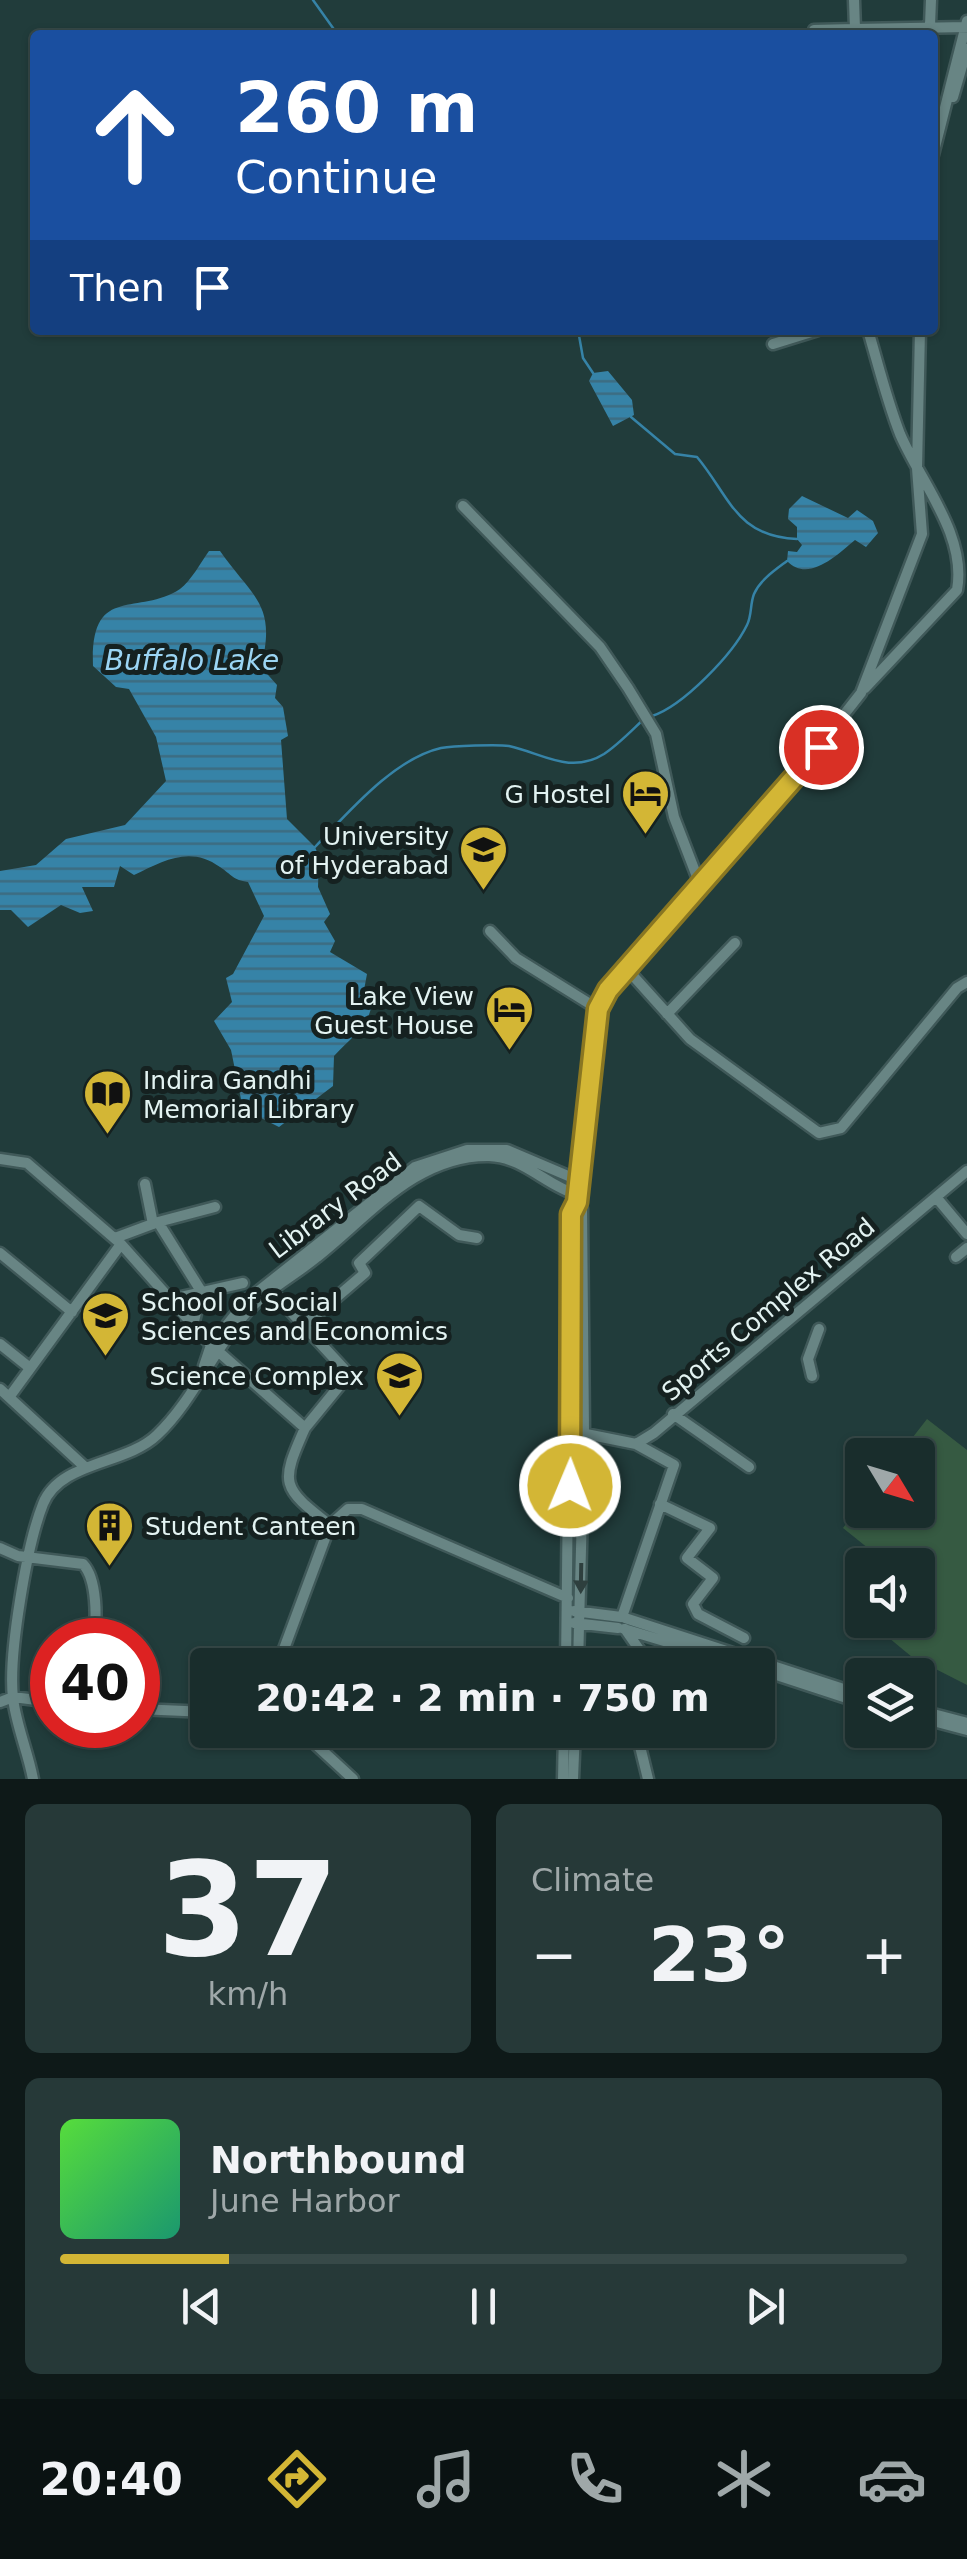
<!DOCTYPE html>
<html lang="en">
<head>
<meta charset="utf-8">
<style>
	body { margin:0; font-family:"DejaVu Sans",sans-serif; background:#263938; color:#f1f3f6; height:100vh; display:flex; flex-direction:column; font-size:38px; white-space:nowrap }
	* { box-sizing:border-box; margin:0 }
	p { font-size:32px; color:#9fa8a9 }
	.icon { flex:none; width:55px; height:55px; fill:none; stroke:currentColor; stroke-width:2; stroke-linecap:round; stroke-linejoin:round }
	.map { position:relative; height:1779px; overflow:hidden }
	.details { display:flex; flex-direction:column; gap:25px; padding:25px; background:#0e1918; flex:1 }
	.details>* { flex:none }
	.hud { position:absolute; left:30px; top:30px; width:908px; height:305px; border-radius:10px; box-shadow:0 2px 8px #0004,0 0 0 2px #374948; background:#1a4fa0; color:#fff; overflow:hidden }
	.needle { width:65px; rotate:128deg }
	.fabs { position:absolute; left:845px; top:1438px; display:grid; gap:20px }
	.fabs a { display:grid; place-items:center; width:90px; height:90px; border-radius:10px; background:#192d2c; box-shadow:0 2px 8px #0004,0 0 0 2px #374948; font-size:50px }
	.speed { position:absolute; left:30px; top:1618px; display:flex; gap:20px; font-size:50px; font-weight:700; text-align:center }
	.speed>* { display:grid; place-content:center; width:130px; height:130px; border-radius:50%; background:#192d2c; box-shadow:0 2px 8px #0004,0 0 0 2px #374948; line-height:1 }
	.speed .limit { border:15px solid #d22; background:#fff; color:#111 }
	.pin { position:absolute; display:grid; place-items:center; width:85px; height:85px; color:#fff; margin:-42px; border:5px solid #fff; border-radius:50%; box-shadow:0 2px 10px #0007 }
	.me { position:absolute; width:110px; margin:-55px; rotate:1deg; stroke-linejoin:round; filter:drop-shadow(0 0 8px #0008) }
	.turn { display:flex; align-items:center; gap:35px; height:210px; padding:0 40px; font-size:45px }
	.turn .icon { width:130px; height:130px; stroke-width:2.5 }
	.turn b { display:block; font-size:70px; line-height:85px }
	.then { display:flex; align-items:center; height:95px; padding:0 40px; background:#0003; gap:20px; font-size:38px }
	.big { font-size:75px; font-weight:700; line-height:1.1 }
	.details .tile { flex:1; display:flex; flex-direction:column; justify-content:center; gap:15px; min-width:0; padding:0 35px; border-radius:15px; background:#263938 }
	.details .dial { align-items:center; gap:0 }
	.dial b { font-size:130px; line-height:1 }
	.song { display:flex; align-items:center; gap:30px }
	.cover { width:120px; height:120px; border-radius:15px; background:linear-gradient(135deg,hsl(110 70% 55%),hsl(160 70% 35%)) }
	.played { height:10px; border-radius:5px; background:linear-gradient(90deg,#d3b635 20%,#374948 20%) }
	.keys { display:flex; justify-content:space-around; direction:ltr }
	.heat { display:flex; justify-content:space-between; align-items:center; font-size:55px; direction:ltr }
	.details .tiles { flex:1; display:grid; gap:25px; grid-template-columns:1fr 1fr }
	.tile:last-child { grid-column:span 2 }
	.trip { position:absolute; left:190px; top:1648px; width:585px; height:100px; border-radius:10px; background:#192d2c; box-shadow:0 2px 8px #0004,0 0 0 2px #374948; font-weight:700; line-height:100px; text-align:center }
	.tab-bar { display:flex; height:160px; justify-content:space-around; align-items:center; background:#0a1212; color:#9fa8a9 }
	.tab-bar .icon { width:70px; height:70px }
	.tab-bar .current { color:#d3b635 }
	.tab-bar b { font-size:45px; color:#f1f3f6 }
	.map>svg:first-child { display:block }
</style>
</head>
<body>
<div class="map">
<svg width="967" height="1779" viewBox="0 0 967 1779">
	<defs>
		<pattern id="water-rules" width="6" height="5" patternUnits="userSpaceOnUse" patternTransform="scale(2.5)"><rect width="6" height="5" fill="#3683a7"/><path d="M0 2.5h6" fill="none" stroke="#3c6c81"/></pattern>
	</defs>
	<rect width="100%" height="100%" fill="#213c3b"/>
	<path fill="#365a42" d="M927 1419 967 1450V1685L912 1657 877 1628 882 1620H918V1565H889L843 1528 862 1503V1510H918V1455H899Z"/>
	<path fill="url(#water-rules)" d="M608 371 632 400 634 415 613 426 589 381 593 373Z
		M802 496 848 518 857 510 873 521 878 533 866 547 855 540C836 556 808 583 787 561L788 551 797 552 802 545 797 539V527L788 519 789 509Z
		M209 551H220C253 598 277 604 261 667L277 685 275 698 283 707 288 736 281 740 287 819 315 847 319 857 318 887 330 914 324 922 335 941 330 952 367 974 364 990 373 993C372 1026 355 1033 334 1056L333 1086 279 1127 243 1109 231 1050 214 1021 232 1002 226 978 233 974 264 916 248 882C233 880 232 875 220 867 190 845 163 861 134 875L120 866 114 887H82L93 911 80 913 61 905 28 927 11 910H0V871L36 865 66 839 125 825 166 781 156 737 129 689 116 687 93 666C90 583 137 617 180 589 191 581 201 562 209 551Z"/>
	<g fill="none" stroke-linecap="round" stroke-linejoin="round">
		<path stroke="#3683a7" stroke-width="2.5" d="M313 0 338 35
			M578 330 583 358 593 373
			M631 417 675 454 697 457C729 495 736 537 797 539
			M652 716C683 706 733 654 747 625 752 615 750 604 754 594 760 580 775 570 787 561
			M315 847C348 813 393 759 441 748 453 746 497 744 509 746 542 753 570 775 604 754 619 744 632 730 645 718"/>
		<defs>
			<path id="minor" d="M854 0 855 29 967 27
				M930 25 931 0
				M814 30 855 29V34
				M953 97 967 49
				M932 159 967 21
				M773 344 818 330
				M463 506 600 647 628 688 656 734 674 817 701 887
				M865 688 957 590C967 535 921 483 900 434 887 401 878 364 868 330
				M490 931 516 958 598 1009
				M627 969 690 1039 819 1133 841 1128 957 988 967 982
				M667 1014 735 943
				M0 1159 27 1163 121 1244 10 1396
				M145 1184 153 1224
				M936 1197 967 1234
				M577 1202 582 1209 584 1433 578 1665
				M158 1222 215 1207
				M115 1238 158 1222 201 1291 193 1326
				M121 1244 211 1345 305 1428 345 1379V1370L269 1288
				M0 1253 72 1312
				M956 1257 967 1248
				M172 1299 243 1283
				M303 1326 365 1273 359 1263 419 1206 459 1235 477 1238
				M0 1344 30 1368
				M204 1366 211 1345 246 1301 415 1167 467 1150H507L580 1181
				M812 1376 808 1359 819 1329
				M0 1389 86 1468
				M673 1414 749 1467
				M305 1428C280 1484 281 1487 330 1525L348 1509H362L568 1598
				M571 1431 636 1444 654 1433 967 1171
				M660 1504 710 1528 687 1558 713 1578 693 1604 698 1614 744 1638
				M0 1548 18 1556 83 1564C97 1579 98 1621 92 1640
				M574 1611 621 1617
				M622 1617 674 1465 636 1444
				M625 1618 862 1695
				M574 1623 618 1628
				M624 1629 744 1665
				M625 1629 650 1665
				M278 1665 330 1525
				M566 1665 571 1214 577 1202 598 1009 608 990 791 782 861 693 922 534 917 468 920 330
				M758 1669 862 1703
				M0 1702 13 1697 52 1702
				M138 1709 208 1712
				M918 1710 967 1723
				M918 1717 967 1730
				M300 1730 353 1779
				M636 1730 648 1779
				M33 1779C28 1752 16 1725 13 1698 8 1655 27 1544 43 1504 60 1461 126 1465 157 1435 193 1401 213 1350 246 1313 266 1290 294 1276 317 1257 369 1216 416 1155 489 1156 524 1157 546 1186 578 1195
				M563 1779 564 1730
				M573 1779 575 1730"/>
		</defs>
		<use href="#minor" stroke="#405959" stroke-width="15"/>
		<use href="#minor" stroke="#688584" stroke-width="10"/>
	</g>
	<defs><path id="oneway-solid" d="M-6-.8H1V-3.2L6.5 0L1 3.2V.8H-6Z" transform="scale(2.5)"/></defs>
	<use fill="#2e3f3e" href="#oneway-solid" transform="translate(581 1578) rotate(91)"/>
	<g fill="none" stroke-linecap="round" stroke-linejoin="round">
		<defs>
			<path id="route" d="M570 1486 571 1214 577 1202 598 1009 608 990 821 747"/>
		</defs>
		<use href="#route" stroke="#897622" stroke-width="25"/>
		<use href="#route" stroke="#d3b635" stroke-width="18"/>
	</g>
	<defs>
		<symbol id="hotel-pin" viewBox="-11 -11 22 30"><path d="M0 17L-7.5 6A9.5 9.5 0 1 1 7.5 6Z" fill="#d3b635" stroke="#152120"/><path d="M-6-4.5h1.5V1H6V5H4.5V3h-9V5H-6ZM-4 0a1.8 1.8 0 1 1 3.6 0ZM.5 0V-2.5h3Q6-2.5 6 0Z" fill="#111"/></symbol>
		<symbol id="university-pin" viewBox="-11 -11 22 30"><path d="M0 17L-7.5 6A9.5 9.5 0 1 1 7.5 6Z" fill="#d3b635" stroke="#152120"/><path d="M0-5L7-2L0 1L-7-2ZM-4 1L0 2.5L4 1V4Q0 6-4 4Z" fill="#111"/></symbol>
		<symbol id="library-pin" viewBox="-11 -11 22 30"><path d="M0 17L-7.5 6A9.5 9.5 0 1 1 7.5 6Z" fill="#d3b635" stroke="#152120"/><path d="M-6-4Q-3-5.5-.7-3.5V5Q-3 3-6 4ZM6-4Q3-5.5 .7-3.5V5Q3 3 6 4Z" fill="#111"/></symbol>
		<symbol id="building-pin" viewBox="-11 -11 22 30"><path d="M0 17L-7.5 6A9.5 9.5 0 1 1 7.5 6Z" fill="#d3b635" stroke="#152120"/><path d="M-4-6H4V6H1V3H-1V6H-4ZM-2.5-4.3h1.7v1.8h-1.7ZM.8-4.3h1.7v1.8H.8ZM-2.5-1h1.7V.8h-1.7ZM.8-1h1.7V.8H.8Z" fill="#111"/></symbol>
	</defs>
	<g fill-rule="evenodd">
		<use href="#hotel-pin" x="618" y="766" width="55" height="75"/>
		<use href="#university-pin" x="456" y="822" width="55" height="75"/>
		<use href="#hotel-pin" x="482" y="982" width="55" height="75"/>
		<use href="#library-pin" x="80" y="1066" width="55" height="75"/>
		<use href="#university-pin" x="78" y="1288" width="55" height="75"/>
		<use href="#university-pin" x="372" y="1348" width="55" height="75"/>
		<use href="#building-pin" x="82" y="1498" width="55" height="75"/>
	</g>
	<g text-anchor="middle" stroke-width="10" stroke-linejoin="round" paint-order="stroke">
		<g font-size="25" fill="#e3f3f2" stroke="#152120" text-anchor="end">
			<text x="611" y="803">G Hostel</text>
			<text x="449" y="845">University<tspan x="449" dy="29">of Hyderabad</tspan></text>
			<text x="474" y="1005">Lake View<tspan x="474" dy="29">Guest House</tspan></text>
			<text x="143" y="1089" text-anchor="start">Indira Gandhi<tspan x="143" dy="29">Memorial Library</tspan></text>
			<text x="141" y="1311" text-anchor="start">School of Social<tspan x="141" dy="29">Sciences and Economics</tspan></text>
			<text x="364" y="1385">Science Complex</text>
			<text x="145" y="1535" text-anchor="start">Student Canteen</text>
		</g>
		<g font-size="25" fill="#e3f3f2" stroke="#152120">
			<text transform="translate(335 1205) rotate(-37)" y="9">Library Road</text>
			<text transform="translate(768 1309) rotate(-40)" y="9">Sports Complex Road</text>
		</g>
		<g font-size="28" font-style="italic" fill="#9bd5f4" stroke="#152120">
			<text x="192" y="670">Buffalo Lake</text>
		</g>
	</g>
</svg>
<div class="fabs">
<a><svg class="needle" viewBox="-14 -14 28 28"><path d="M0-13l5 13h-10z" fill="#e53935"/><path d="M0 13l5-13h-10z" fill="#9fa8a9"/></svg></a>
<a><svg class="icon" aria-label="sound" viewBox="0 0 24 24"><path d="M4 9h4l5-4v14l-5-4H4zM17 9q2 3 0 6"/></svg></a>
<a><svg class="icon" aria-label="layers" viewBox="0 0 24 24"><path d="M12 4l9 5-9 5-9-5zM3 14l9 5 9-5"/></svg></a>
</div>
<div class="speed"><div class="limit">40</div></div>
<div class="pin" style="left:821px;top:747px;background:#d93025"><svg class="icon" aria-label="arrive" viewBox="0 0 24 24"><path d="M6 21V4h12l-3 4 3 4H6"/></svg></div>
<svg class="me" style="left:570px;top:1486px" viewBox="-20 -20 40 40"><circle r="17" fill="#d3b635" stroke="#fff" stroke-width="3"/><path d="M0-11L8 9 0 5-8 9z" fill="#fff"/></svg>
<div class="trip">20:42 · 2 min · 750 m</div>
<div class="hud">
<div class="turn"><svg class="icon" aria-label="ahead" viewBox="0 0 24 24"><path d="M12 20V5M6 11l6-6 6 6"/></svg><div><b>260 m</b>Continue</div></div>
<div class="then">Then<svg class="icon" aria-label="arrive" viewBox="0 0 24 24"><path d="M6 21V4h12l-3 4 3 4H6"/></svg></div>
</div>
</div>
<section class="details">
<div class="tiles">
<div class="tile dial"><b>37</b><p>km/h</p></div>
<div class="tile"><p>Climate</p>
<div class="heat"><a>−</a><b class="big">23°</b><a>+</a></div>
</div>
<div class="tile">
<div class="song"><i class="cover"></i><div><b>Northbound</b><p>June Harbor</p></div></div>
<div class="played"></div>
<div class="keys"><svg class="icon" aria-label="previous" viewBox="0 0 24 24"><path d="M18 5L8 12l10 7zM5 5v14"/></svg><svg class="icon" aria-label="pause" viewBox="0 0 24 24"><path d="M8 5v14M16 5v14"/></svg><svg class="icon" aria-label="next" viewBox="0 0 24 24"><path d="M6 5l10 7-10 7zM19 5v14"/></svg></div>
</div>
</div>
</section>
<nav class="tab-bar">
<b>20:40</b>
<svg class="icon current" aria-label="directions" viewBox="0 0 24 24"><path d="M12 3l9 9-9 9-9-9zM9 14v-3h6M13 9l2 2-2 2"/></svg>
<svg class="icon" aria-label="music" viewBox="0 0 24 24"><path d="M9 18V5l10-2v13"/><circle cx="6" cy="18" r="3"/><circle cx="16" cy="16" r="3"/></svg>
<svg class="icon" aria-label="phone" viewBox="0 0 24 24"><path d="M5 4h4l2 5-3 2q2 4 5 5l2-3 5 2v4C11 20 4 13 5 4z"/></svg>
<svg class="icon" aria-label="climate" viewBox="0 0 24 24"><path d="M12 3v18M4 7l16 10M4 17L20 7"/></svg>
<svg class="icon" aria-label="car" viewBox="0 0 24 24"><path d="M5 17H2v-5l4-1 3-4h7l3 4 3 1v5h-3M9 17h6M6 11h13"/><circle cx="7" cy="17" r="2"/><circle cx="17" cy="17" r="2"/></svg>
</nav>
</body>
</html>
